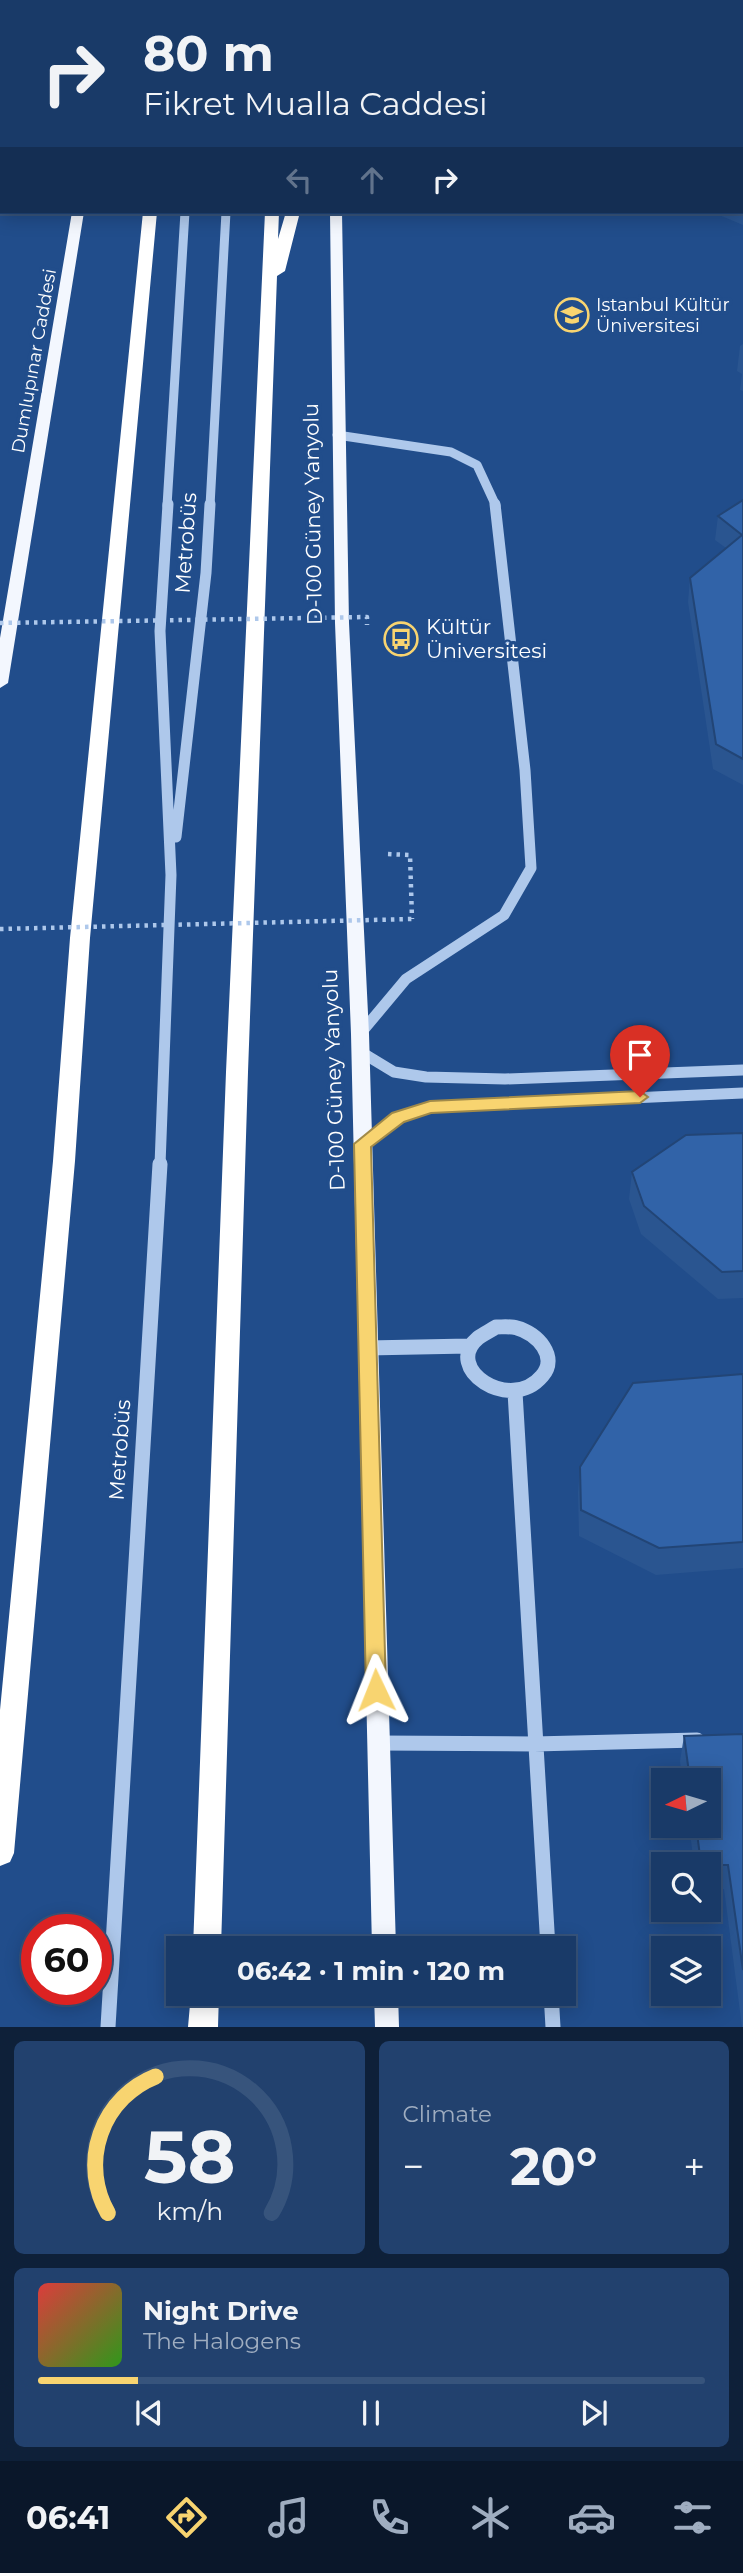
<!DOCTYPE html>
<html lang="en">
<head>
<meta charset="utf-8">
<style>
	body { margin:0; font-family:Montserrat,sans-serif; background:#22416e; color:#f1f3f6; height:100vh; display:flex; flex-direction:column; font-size:26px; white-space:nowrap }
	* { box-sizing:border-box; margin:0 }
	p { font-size:23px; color:#9fadc0 }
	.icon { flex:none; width:38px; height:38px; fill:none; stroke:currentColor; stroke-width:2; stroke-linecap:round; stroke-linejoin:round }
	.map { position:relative; height:2027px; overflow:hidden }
	.drawer { display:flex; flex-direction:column; gap:14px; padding:14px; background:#0e2039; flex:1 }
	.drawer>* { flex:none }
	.guide { position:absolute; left:0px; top:0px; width:744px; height:214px; box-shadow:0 4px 18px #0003,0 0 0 2px #37547c; background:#193a68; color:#f1f3f6; overflow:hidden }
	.needle { width:46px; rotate:265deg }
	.tools { position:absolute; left:651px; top:1768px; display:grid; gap:14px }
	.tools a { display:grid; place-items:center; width:70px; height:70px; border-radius:0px; background:#193a68; box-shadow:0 4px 18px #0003,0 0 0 2px #37547c; font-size:35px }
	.speed { position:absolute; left:21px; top:1914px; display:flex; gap:14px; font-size:35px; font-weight:700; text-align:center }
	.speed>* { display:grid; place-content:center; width:91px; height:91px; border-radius:50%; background:#193a68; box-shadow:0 4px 18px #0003,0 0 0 2px #37547c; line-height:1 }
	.speed .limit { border:10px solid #d22; background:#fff; color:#111 }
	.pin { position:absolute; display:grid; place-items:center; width:60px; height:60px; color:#fff; margin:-72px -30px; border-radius:50% 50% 50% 0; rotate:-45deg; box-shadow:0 0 7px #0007 }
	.pin .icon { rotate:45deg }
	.me { position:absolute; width:77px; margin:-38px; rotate:358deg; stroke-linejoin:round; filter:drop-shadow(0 0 5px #0008) }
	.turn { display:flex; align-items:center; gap:24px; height:147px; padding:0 28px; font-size:32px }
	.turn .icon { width:91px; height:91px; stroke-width:2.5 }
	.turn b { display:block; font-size:49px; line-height:60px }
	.lanes { display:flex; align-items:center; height:66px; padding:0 28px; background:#0003; justify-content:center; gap:35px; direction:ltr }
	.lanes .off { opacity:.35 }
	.big { font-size:52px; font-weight:700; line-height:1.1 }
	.drawer .widget { flex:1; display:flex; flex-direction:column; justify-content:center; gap:10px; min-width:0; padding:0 24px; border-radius:10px; background:#22416e }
	.drawer .dial { align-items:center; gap:0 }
	.dial svg { height:182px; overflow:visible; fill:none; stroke:#37547c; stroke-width:7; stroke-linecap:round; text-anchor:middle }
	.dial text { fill:#f1f3f6; stroke:none }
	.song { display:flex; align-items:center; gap:21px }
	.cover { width:84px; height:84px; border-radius:10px; background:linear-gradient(135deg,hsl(0 70% 55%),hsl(110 70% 35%)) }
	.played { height:7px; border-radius:4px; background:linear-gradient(90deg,#f8d470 15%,#37547c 15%) }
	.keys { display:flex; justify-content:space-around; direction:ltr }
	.heat { display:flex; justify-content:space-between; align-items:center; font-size:38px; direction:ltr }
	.drawer .tiles { flex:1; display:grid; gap:14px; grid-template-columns:1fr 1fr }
	.widget:last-child { grid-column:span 2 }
	.trip { position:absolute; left:166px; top:1936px; width:410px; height:70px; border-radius:0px; background:#193a68; box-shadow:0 4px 18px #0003,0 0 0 2px #37547c; font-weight:700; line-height:70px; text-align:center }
	.menu { display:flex; height:112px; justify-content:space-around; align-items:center; background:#0a172a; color:#9fadc0 }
	.menu .icon { width:49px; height:49px }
	.menu .current { color:#f8d470 }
	.menu b { font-size:32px; color:#f1f3f6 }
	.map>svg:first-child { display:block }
</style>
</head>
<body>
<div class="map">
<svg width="743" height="2027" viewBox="0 0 743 2027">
	<rect width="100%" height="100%" fill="#214d8b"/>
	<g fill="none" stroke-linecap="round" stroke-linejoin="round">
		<path stroke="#aec8eb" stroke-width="4.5" stroke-dasharray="3.5 5" stroke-linecap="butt" d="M388 854 410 855 412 919"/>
		<path stroke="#aec8eb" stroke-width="9" d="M337 435 451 452 477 465 496 506
			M167 506 185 212
			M210 506 226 212"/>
		<path stroke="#aec8eb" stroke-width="11" d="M176 837 206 573 210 504
			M360 1034 406 979 504 915 531 868 525 770 495 504
			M361 1052 394 1072 426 1077 505 1079 743 1070
			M362 1144 398 1118 430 1107 743 1093
			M160 1165 171 875 160 631 168 504"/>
		<path stroke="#aec8eb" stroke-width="15" d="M496 1327C503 1327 511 1326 517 1328 537 1333 559 1357 542 1376 510 1414 442 1368 478 1338 483 1334 490 1331 496 1327Z
			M367 1348 469 1346
			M515 1392 548 1948
			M378 1743 534 1744 697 1740
			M551 1993 553 2027
			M108 2027 160 1164"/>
		<path fill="#f3f7fe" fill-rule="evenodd" d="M102 0H112L101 2Z
			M346 0H356V2H346Z
			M72 212H84L8 683 0 688V638Z
			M330 212H342L349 623 369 1034 396 1948H372L351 1034 335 623Z
			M374 1993H398L399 2027H375Z"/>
		<path fill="#fff" fill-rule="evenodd" d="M163 0H175L176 2H162Z
			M273 0H285L286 2H272Z
			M313 0H325L312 2Z
			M143 212H157L90 938 75 1161 14 1853 10 1862 0 1866V1710L53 1161 70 938Z
			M265 212H279L278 239 286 212H300L285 271 277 276 248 1072 221 1948H193L226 1072Z
			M191 1993H219L218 2027H188Z"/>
		<path stroke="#aec8eb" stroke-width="4.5" stroke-dasharray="3.5 5" stroke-linecap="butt" d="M0 623 367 617V625
			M0 929 412 919"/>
	</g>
	<path fill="#2a5590" d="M742 44H743V99H742Z
		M742 149H743V225L712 212H742Z
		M743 344V391L740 390 742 374 737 371 740 346Z
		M743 500V785L713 769 688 602 690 578 726 548 715 540 718 516Z
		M743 1133V1298L718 1299 641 1234 629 1199 632 1172Z
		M743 1374V1568L656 1575 579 1536 578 1493 580 1467Z
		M743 1734V2027H742L724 1889H709V1864H694L689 1825H709V1780H682L680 1761 684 1736Z"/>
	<path fill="#3163a8" stroke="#224576" stroke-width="2" d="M742 44H743V80H742Z
		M742 149H743V199H742Z
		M743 500V759L716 744 690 578 742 535 718 516Z
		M743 1133V1271L722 1272 644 1206 632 1172 686 1135Z
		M743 1374V1542L659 1548 581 1510 580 1467 633 1383Z
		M743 1734V1970L728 1865H709V1864H701L696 1825H709V1780H690L684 1736Z"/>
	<path fill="#f8d470" stroke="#a18a49" stroke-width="2" d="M640 1091 648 1097 640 1103 431 1113 404 1122 371 1147 386 1690 383 1697 376 1699 369 1697 366 1690 354 1144 392 1113 430 1101Z"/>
	<defs>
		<symbol id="university-ring" viewBox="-11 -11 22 22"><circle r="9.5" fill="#214d8b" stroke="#f8d470" stroke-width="1.5"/><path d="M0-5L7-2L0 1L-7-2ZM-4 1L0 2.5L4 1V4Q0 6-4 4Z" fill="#f8d470"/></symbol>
		<symbol id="bus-ring" viewBox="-11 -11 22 22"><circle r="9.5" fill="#214d8b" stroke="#f8d470" stroke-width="1.5"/><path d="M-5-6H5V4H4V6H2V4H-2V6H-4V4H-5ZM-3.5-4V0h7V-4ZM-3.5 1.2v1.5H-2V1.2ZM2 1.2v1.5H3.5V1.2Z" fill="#f8d470"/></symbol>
	</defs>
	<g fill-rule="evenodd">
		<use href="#university-ring" x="553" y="296" width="38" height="38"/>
		<use href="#bus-ring" x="382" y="620" width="38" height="38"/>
	</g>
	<g text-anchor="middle" stroke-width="7" stroke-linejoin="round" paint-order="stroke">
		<g font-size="18" fill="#fff" stroke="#214d8b" text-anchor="start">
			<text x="596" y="311">Istanbul Kültür<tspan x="596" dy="21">Üniversitesi</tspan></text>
		</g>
		<g font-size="18" fill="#fff" stroke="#214d8b">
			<text transform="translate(34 361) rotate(-80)" y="6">Dumlupınar Caddesi</text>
		</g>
		<g font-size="21" fill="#fff" stroke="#214d8b">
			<text transform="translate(313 514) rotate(-91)" y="7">D-100 Güney Yanyolu</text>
			<text transform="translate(186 543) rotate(-86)" y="7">Metrobüs</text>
			<text transform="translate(334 1080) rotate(-92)" y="7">D-100 Güney Yanyolu</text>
			<text transform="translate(120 1450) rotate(-86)" y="7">Metrobüs</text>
		</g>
		<g font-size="21" fill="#fff" stroke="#214d8b" text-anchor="start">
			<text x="426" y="634">Kültür<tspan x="426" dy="24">Üniversitesi</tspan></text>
		</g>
	</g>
</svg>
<div class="tools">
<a><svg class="needle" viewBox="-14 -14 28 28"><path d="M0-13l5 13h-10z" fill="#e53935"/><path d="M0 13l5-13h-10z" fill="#9fadc0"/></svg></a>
<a><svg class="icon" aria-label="search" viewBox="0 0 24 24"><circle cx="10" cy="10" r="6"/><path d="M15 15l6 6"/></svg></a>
<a><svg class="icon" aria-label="layers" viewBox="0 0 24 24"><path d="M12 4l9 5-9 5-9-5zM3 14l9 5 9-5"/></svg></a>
</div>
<div class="speed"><div class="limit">60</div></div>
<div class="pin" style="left:640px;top:1097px;background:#d93025"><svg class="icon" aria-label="arrive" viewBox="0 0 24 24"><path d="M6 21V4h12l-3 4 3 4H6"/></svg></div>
<svg class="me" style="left:376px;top:1690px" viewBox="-20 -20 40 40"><path d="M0-17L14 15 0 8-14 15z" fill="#f8d470" stroke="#fff" stroke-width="4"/></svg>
<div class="trip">06:42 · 1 min · 120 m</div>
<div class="guide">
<div class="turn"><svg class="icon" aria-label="right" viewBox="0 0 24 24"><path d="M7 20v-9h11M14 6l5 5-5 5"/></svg><div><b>80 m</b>Fikret Mualla Caddesi</div></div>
<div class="lanes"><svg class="icon off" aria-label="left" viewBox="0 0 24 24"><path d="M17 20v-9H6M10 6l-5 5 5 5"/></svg><svg class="icon off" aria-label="ahead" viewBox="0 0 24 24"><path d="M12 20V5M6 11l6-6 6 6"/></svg><svg class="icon" aria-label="right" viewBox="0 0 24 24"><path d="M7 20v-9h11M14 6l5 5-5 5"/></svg></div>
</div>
</div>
<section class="drawer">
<div class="tiles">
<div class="widget dial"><svg viewBox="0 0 100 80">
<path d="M14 69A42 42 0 1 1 86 69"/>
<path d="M14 69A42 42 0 0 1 35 9" stroke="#f8d470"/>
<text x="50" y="56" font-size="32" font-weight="700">58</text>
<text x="50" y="72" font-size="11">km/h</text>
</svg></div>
<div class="widget"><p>Climate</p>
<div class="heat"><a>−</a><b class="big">20°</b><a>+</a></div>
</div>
<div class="widget">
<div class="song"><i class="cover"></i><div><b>Night Drive</b><p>The Halogens</p></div></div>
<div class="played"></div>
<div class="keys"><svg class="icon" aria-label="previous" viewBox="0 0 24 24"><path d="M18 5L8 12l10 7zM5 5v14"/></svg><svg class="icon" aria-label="pause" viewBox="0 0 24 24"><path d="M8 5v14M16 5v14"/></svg><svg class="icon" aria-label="next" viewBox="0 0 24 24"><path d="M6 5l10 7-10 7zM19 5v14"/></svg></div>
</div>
</div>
</section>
<nav class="menu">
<b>06:41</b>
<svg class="icon current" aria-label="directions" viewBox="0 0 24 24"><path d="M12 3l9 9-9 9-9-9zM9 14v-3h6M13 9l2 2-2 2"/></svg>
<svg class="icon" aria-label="music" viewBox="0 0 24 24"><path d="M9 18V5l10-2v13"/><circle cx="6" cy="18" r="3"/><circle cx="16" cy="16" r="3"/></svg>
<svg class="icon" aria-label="phone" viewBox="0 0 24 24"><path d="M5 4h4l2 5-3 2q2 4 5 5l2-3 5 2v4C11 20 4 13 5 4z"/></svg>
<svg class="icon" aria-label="climate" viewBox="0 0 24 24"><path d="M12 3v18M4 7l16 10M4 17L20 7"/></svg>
<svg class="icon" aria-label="car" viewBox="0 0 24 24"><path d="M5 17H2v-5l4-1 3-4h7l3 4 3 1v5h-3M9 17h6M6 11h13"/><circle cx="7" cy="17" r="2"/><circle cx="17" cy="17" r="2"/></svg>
<svg class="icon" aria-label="filters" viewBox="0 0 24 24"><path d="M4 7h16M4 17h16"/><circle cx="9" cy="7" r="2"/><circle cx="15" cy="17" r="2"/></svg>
</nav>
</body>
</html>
